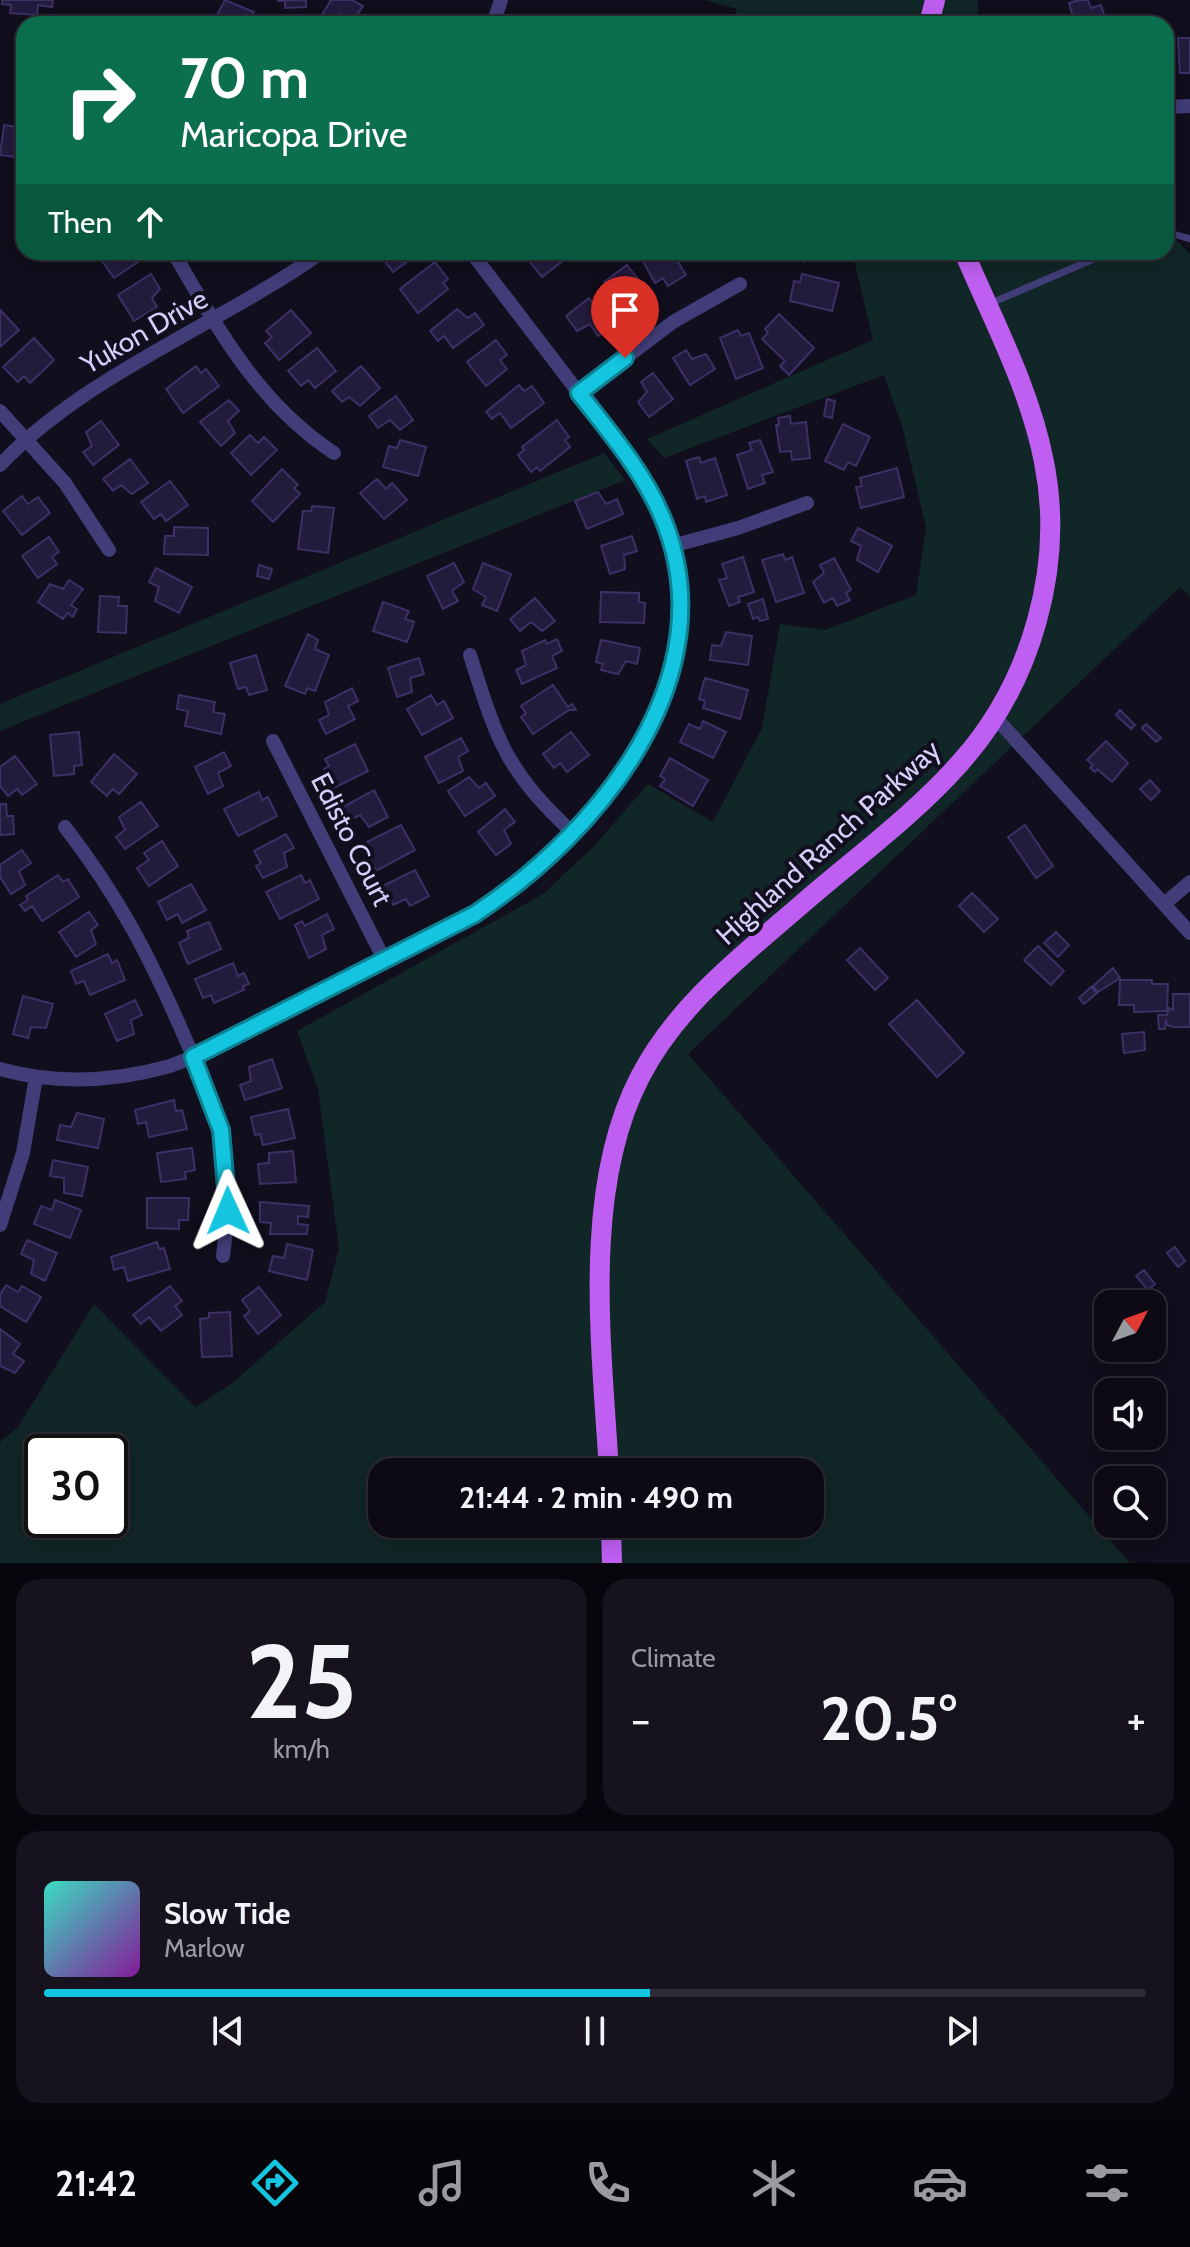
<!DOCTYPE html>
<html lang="en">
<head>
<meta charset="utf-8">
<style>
	body { margin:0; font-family:Cabin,sans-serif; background:#16131f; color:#f1f3f6; height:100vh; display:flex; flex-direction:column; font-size:30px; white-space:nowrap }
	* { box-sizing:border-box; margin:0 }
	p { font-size:26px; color:#9a9aa1 }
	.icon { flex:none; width:44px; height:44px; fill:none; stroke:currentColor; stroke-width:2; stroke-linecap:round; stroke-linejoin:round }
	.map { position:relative; height:1563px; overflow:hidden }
	.side { display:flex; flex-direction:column; gap:16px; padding:16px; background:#07060c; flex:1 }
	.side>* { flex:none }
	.guide { position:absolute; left:16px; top:16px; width:1158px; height:244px; border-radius:24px; box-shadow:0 4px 20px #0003,0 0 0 2px #2d2b35; background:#0b6e4f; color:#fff; overflow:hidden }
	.needle { width:52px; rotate:49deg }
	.controls { position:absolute; left:1094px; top:1290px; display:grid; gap:16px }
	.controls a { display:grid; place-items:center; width:72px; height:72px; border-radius:16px; background:#0d0a16; box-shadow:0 4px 20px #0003,0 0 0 2px #2d2b35; font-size:40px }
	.speed { position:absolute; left:24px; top:1434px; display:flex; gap:16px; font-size:40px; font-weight:700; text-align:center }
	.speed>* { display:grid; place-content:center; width:104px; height:104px; border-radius:50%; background:#0d0a16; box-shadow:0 4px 20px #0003,0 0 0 2px #2d2b35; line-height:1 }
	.speed .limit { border:4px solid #111; border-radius:12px; background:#fff; color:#111 }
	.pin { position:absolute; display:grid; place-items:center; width:68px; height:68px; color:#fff; margin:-82px -34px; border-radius:50% 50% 50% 0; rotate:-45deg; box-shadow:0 0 8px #0007 }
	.pin .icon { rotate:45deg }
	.me { position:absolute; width:88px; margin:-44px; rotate:359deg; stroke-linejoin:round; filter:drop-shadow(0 0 6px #0008) }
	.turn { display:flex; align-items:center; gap:28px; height:168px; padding:0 32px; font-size:36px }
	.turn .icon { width:104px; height:104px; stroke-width:2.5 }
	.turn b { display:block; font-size:56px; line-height:68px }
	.then { display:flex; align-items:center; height:76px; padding:0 32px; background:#0003; gap:16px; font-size:30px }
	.big { font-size:60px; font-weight:700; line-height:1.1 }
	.side .widget { flex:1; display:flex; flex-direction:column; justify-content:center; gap:12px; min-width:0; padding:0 28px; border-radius:24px; background:#16131f }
	.side .dial { align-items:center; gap:0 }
	.dial b { font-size:104px; line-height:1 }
	.song { display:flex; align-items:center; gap:24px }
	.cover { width:96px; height:96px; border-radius:12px; background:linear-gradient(135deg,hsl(170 70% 55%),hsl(290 70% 35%)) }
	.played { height:8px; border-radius:4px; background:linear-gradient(90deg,#14c5e0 55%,#2d2b35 55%) }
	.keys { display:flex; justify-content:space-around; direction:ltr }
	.heat { display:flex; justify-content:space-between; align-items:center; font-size:44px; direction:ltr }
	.side .tiles { flex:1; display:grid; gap:16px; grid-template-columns:1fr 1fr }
	.widget:last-child { grid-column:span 2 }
	.trip { position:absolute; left:368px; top:1458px; width:456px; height:80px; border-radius:24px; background:#0d0a16; box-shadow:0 4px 20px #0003,0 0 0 2px #2d2b35; font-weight:700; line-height:80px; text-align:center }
	.menu { display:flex; height:128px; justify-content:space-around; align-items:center; background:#050409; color:#9a9aa1 }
	.menu .icon { width:56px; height:56px }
	.menu .on { color:#14c5e0 }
	.menu b { font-size:36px; color:#f1f3f6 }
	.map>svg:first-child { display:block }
</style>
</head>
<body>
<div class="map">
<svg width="1190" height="1563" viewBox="0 0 1190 1563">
	<rect width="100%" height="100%" fill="#110e1d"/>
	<path fill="#112626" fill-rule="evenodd" d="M704 0H978V24H732L737 9Z
		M1166 229 1190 254V597L1180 587 688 1054 1130 1563H0V1442L18 1427 94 1304 195 1407 230 1385 325 1302 339 1248 318 1089 297 1031 543 894 595 845 648 784 713 822 762 728 780 624 825 630 916 595 926 528 903 429 884 375 664 458 647 439 873 340 852 252H1166ZM42 1452H110V1520H42ZM382 1472H810V1524H382Z
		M604 453 625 480 0 731V704Z"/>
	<path fill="#231b3c" stroke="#3c3066" stroke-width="2" d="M2 0H53L52 7 38 5 37 15 10 13 11 5 2 4Z
		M225 0 254 12 250 20 254 24 214 21Z
		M306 0V7L285 8V1H277Z
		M331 0H352L363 6 354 19 340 14 334 24H330L320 18Z
		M1080 0H1088L1091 8 1101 5 1107 24H1075L1069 3Z
		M606 17 607 24H578V20Z
		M1178 38H1190V73H1180Z
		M4 125 24 128V158L0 155Z
		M1166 134H1173L1174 175 1166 176Z
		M119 252H136L141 260 114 278 97 254Z
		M227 252H252L237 261Z
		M378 252H420L393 272Z
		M531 252H560L565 259 542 277 526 257Z
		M638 252H672L686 275 668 286 663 278 655 283Z
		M779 252H818L803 262 793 253 783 259Z
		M435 262 448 279 443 283 448 289 418 313 400 289Z
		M627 265 642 284 633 295 639 304 627 313 604 282Z
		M151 274 160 289 152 298 157 307 134 321 118 295Z
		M802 274 839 283 832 311 790 301 794 281 800 282Z
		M589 298 611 326 598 336 590 324 577 331 566 316Z
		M457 309 468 318 475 313 484 325 453 348 444 336 438 341 430 331Z
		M0 310 19 330 0 347Z
		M291 310 311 333 279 360 265 343 272 337 266 331Z
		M779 314 814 348 789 375 780 366 785 361 762 339 768 333 765 329Z
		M738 330 741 336 749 333 763 368 736 379 720 338Z
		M34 338 54 360 30 383 24 376 18 382 3 367Z
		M496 340 507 355 500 360 507 369 486 386 467 362Z
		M317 348 336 371 315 388 308 380 301 386 288 371Z
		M686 350 692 359 706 354 715 369 690 385 673 358Z
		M196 366 201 373 206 369 219 386 183 413 166 389Z
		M361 366 380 388 360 406 349 397 342 402 332 391Z
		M653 373 673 399 649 417 638 402 647 392 641 382Z
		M519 385 524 391 532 386 544 403 511 428 500 413 492 419 486 412Z
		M396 396 413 420 400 430 390 420 378 428 369 416Z
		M827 399 835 401 832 418 824 416Z
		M229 400 239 411 228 421 235 433 221 446 200 422Z
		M790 416 791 424 806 422 810 458 792 460 791 451 780 452 776 425H779L778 418Z
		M557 420 569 437 565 440 570 447 540 471 537 467 531 472 518 455 524 450 522 447Z
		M101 421 119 445 93 465 83 452 92 446 86 432Z
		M843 424 870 437 856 466 848 462 844 470 825 461Z
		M250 435 258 443 264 437 277 450 251 475 231 453Z
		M400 440 426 447 418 476 383 467 389 446 397 448Z
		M760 440 773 472 762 475 765 483 748 489 737 455 752 450 749 443Z
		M699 457 701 463 715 458 727 495 706 502 705 496 697 499 686 461Z
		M130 459 148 483 132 494 121 485 113 491 103 479Z
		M897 468 904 497 861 508 856 487 862 486 860 478Z
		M282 469 298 485 294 488 300 494 273 522 252 501Z
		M377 479 386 489 392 483 407 500 384 519 360 493Z
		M170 481 188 505 166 521 161 514 154 519 141 502Z
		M598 492 606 504 617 499 623 514 587 529 575 501Z
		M22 496 28 504 38 497 50 513 22 535 3 511Z
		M312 506 334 508 328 553 298 549 303 511H311Z
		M174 527 208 528V555L164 554 165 536H174Z
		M858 528 892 546 878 572 857 560 861 546 851 541Z
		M632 536 637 551 624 555 625 569 610 574 601 546Z
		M49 537 59 552 52 557 57 564 38 578 22 556Z
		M783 554 785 560 792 557 804 593 776 602 762 560Z
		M743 557 754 592 738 597 740 602 729 606 719 580 727 578 722 564Z
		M834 558 851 590 846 593 850 600 837 606 833 598 824 603 813 582 824 573 820 565Z
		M454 563 464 582 452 591 458 601 443 609 427 576Z
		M483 563 511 574 497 611 482 605 486 597 473 589Z
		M259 565 272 569 269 579 257 576Z
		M156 568 192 587 179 613 155 601 159 587 149 582Z
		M69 580 83 589 71 605 77 609 73 617 67 613 63 619 38 602 50 584 63 589Z
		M601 592 639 593V602L645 603 644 623 600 622Z
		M100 596 119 597 118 606H127L126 633 98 632Z
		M535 598 555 621 542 631 531 622 520 631 510 619Z
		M763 599 768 619 760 621 758 617 753 619 748 604Z
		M383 602 409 611 405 619 414 622 407 642 373 631Z
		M726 632 752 636 748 665 710 660 712 645 721 646Z
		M308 634 318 640 315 649 329 655 315 691 307 688 305 694 285 686Z
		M557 639 562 651 552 656 557 668 522 684 516 670 526 665 522 651 545 640 547 644Z
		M601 640 640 648 637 664 626 661 618 674 601 670 603 664 596 662Z
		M256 655 267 690 249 695 246 687 238 689 230 663Z
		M419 658 424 674 410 678 412 692 397 697 388 668Z
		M705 678 748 690 740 719 703 708 705 701 699 699Z
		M553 685 568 707 572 704 576 710H569L533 734 521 717 526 713 521 706Z
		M352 688 358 701 348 706 355 719 326 734 319 720 329 715 325 702Z
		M179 695 215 702 213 712 225 714 221 734 185 726 188 711 177 709Z
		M431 695 437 705 444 701 453 718 422 735 407 709Z
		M1120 710 1135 725 1131 729 1116 715Z
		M703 721 726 732 713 758 680 742 689 724 700 729Z
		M1146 724 1161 738 1156 742 1142 728Z
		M79 732 82 765 74 766V774L54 776 50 735Z
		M571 732 589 755 567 772 560 763 554 768 543 754Z
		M461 738 468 751 458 757 463 771 439 783 425 757Z
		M1106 741 1128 763 1112 782 1097 769 1095 772 1090 768 1093 765 1087 760Z
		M355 744 368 771 334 788 324 769 329 766 325 759Z
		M224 752 231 766 218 773 223 786 208 794 195 767Z
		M114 754 137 774 119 794 113 789 107 796 91 782Z
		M15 756 37 784 22 795 17 789 8 796 0 786V767Z
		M670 758 708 780 693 806 660 786 665 779 660 776Z
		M469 777 479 788 486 783 495 796 465 816 448 791Z
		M1150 780 1160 791 1151 800 1140 789Z
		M374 790 388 817 369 827 360 815 350 820 343 807Z
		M259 792 262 800 268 797 277 816 238 836 224 809Z
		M141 802 158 826 125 849 116 837 125 830 119 817Z
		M0 804H6L7 816H13L14 834 0 835Z
		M505 809 515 822 504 830 511 844 496 855 478 832Z
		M401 825 415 850 376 871 366 852 371 849 367 842Z
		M1025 825 1053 866 1036 878 1008 837Z
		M286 834 294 848 284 853 287 867 263 878 256 866 261 863 254 851Z
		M162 841 178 866 149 886 137 868 149 860 144 853Z
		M22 850 31 863 19 871 25 885 11 894 0 877V865Z
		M415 870 429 896 410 906 406 899 393 905 383 886Z
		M58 875 63 882 68 879 79 897 42 921 32 906 25 911 20 905 28 900 26 896Z
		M301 875 305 883 310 880 319 899 280 919 266 892Z
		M191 884 206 910 182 923 178 914 167 920 158 902Z
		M972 893 998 919 984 932 959 906Z
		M89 912 98 925 91 930 96 944 76 957 59 932Z
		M327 914 334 929 322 935 326 949 309 958 295 925 302 921 305 926Z
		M209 922 221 949 188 964 179 943 189 938 187 931Z
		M1056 932 1069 945 1058 957 1044 943Z
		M1038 946 1064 971 1051 985 1024 960Z
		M860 948 888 978 875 990 847 960Z
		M108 954 112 963 117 960 125 980 90 995 84 981 76 984 71 971Z
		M233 963 238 976 244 973 249 984 243 986 244 990 214 1003 211 995 203 998 195 979Z
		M1113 968 1120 978 1098 992 1093 986Z
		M1120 980H1152V984H1168L1167 1011 1134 1012V1005H1119Z
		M1091 987 1097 993 1084 1004 1079 998Z
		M1173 994H1190V1027H1173L1167 1025 1166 1019 1165 1029H1159L1158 1015H1167L1169 1008 1173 1010Z
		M23 996 53 1004 46 1028 31 1027 28 1038 13 1034Z
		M135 1000 142 1015 131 1020 134 1034 117 1041 105 1014Z
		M917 1000 964 1053 937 1077 889 1024Z
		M1144 1032 1145 1050 1124 1053 1122 1034Z
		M272 1059 282 1088 245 1100 240 1085 251 1081 249 1067Z
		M174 1100 176 1111 182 1110 187 1129 149 1137 146 1122 138 1124 135 1110Z
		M288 1109 295 1138 263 1145 260 1134 255 1135 251 1117Z
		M77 1113 104 1119 98 1148 57 1140 60 1125 71 1127Z
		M192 1148 195 1170 185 1172 186 1179 161 1182 157 1153Z
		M293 1151 296 1182 260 1184 258 1164 269 1163V1153Z
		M53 1160 88 1167 82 1196 64 1193V1178L50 1176Z
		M147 1198H189L188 1220H179V1229L147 1228Z
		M55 1200 81 1210 70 1238 34 1224 41 1206 52 1210Z
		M260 1202 309 1206 308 1217 298 1216V1224L308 1225 307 1234H270L271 1223 260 1222Z
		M27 1240 57 1253 45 1281 31 1274 34 1260 21 1254Z
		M157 1242 159 1249 164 1248 170 1269 128 1281 124 1267 114 1270 111 1257Z
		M287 1244 313 1250 307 1280 269 1271 273 1256 284 1258Z
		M1175 1247 1185 1261 1178 1267 1167 1253Z
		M1144 1270 1155 1284 1148 1290 1136 1276Z
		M6 1285 18 1292 22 1286 41 1297 26 1322 0 1306V1295Z
		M170 1286 182 1301 175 1306 182 1315 161 1331 149 1317 141 1324 133 1315Z
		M259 1287 281 1315 258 1334 244 1316 250 1311 242 1300Z
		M230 1312 232 1356 202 1357 200 1319 209 1318V1313Z
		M0 1329 20 1344 13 1354 24 1361 15 1373 0 1366Z"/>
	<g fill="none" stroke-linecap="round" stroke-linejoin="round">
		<path stroke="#413d78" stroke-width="7" d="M1166 232 1190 239
			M989 304 1110 252"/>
		<path stroke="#413d78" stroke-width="14" d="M493 24 501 0
			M1166 107 1190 106
			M173 252C218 329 258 403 334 453
			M579 393 673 322 740 284
			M0 411 65 483 109 550
			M0 465C86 374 219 325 322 252
			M672 546 738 528 807 503
			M470 655C497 741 506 771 574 834
			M995 717 1190 933
			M273 741 385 961
			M65 827C119 897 150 957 185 1038 203 1079 222 1120 226 1165 230 1195 227 1225 223 1256
			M1164 904 1190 882
			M0 1069C57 1085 113 1082 170 1066 224 1046 276 1016 328 990 388 959 453 931 509 892 621 813 717 661 665 522 648 476 615 439 585 401 547 351 509 302 471 252
			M0 1225 23 1153 36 1077"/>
		<path stroke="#bf5ff1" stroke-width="20" d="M929 24 935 0
			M609 1472C602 1348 581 1190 640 1077 677 1005 742 956 802 904 855 858 914 815 960 763 1031 684 1065 567 1044 462 1030 389 993 320 964 252
			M611 1524 612 1563"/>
	</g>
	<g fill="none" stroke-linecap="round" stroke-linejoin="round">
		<defs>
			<path id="route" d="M228 1211 221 1130 193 1057 475 914C598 833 728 677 663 519 644 472 610 433 579 393L625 358"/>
		</defs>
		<use href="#route" stroke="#0d8092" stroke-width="20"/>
		<use href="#route" stroke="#14c5e0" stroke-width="14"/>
	</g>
	<g text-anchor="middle" stroke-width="8" stroke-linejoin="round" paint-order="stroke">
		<g font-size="28" fill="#d5cefb" stroke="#110e1d">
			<text transform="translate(144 331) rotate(-30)" y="10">Yukon Drive</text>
			<text transform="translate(352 839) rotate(63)" y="10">Edisto Court</text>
			<text transform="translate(828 842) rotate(-42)" y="10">Highland Ranch Parkway</text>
		</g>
	</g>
</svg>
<div class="controls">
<a><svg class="needle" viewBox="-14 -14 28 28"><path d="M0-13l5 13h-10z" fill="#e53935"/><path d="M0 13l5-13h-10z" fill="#9a9aa1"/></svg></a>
<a><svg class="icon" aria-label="sound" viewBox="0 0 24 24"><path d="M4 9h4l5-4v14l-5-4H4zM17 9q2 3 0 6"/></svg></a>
<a><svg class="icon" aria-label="search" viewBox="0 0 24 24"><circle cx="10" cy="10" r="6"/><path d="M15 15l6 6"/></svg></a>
</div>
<div class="speed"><div class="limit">30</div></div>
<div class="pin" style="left:625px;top:358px;background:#d93025"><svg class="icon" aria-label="arrive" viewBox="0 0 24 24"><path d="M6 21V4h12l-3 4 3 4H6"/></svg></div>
<svg class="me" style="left:228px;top:1211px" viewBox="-20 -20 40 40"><path d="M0-17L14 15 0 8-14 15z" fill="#14c5e0" stroke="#fff" stroke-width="4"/></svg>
<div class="trip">21:44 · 2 min · 490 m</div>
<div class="guide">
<div class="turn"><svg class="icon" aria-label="right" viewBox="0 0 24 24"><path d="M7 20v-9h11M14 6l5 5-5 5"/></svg><div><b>70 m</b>Maricopa Drive</div></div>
<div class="then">Then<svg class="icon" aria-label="ahead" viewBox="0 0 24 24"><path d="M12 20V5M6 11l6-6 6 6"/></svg></div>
</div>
</div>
<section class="side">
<div class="tiles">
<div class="widget dial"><b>25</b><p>km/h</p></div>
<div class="widget"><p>Climate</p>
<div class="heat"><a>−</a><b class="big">20.5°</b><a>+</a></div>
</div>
<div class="widget">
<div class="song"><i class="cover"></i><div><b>Slow Tide</b><p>Marlow</p></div></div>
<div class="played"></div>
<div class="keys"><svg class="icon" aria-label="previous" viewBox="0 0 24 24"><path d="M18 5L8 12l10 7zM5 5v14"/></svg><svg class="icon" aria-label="pause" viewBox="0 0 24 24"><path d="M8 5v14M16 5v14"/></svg><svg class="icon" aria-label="next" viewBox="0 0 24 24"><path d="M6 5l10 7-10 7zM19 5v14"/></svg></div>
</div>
</div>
</section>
<nav class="menu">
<b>21:42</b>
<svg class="icon on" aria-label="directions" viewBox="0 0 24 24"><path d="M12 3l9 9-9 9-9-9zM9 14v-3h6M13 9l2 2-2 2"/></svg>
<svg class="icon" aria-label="music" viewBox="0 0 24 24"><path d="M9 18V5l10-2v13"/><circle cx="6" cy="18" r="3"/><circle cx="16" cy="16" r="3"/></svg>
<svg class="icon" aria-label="phone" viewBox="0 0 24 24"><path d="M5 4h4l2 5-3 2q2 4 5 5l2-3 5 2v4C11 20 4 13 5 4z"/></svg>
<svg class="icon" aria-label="climate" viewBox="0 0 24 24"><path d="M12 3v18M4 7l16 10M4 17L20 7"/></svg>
<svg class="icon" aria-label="car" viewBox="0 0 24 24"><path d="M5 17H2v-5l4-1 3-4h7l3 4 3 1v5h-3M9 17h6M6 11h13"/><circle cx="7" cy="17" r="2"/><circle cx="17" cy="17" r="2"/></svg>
<svg class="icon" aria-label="filters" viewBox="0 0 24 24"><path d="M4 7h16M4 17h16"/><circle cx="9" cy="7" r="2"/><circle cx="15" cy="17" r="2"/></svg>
</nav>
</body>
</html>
